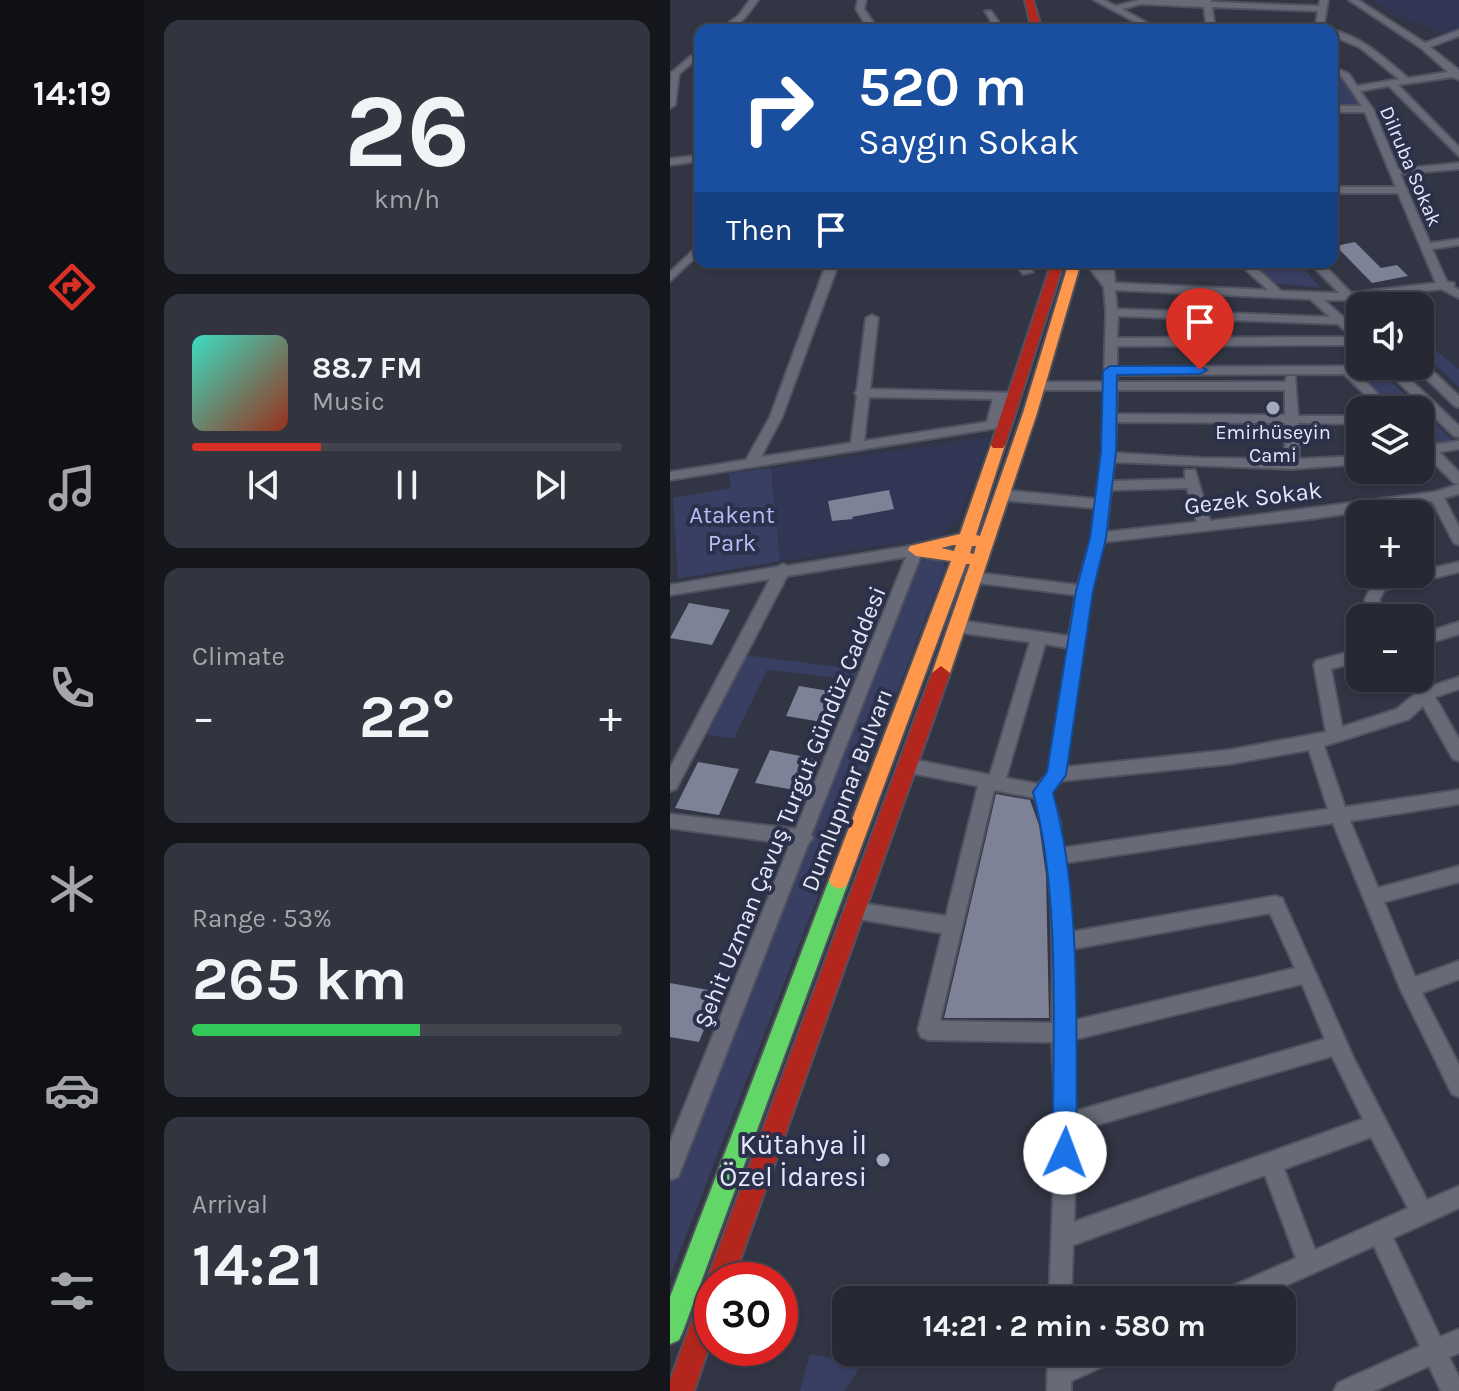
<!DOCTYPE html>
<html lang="en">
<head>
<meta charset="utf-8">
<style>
	body { margin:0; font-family:Karla,sans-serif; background:#32343f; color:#f1f3f6; height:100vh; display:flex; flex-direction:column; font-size:30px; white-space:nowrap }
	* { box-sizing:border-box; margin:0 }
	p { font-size:26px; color:#a4a6ac }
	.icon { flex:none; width:44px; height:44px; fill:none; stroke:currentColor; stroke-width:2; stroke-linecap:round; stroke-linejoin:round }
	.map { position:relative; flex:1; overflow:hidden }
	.panel { display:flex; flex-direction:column; gap:20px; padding:20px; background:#15161c; width:526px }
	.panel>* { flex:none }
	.guide { position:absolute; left:24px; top:24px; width:644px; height:244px; border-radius:16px; box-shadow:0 2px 6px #0004,0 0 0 2px #42444e; background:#1a4fa0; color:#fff; overflow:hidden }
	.buttons { position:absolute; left:676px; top:292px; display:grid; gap:16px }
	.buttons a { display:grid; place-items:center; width:88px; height:88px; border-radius:16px; background:#262833; box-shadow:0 2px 6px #0004,0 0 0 2px #42444e; font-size:40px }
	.speed { position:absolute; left:24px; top:1262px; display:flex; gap:16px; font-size:40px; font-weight:700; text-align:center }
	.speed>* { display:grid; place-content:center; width:104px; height:104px; border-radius:50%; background:#262833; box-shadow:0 2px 6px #0004,0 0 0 2px #42444e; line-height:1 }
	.speed .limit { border:12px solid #d22; background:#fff; color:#111 }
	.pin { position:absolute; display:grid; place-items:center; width:68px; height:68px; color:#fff; margin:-82px -34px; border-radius:50% 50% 50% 0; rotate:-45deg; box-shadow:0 0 8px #0007 }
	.pin .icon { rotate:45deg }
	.me { position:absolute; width:88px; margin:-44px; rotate:2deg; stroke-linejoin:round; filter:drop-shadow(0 0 6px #0008) }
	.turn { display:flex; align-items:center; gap:28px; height:168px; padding:0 32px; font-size:36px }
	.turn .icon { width:104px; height:104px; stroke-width:2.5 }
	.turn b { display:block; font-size:56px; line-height:68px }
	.then { display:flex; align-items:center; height:76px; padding:0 32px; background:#0003; gap:16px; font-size:30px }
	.big { font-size:60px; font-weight:700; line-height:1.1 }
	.panel .tile { flex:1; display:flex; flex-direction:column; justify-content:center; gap:12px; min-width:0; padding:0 28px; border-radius:16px; background:#32343f }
	.panel .dial { align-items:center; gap:0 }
	.dial b { font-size:104px; line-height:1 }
	.song { display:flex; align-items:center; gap:24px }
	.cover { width:96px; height:96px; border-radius:12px; background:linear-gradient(135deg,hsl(170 70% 55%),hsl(10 70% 35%)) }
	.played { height:8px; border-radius:4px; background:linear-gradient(90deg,#d93025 30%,#42444e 30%) }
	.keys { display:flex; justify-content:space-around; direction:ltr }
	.heat { display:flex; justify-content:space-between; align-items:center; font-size:44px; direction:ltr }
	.charge { height:12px; border-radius:6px; background:linear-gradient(90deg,#34c759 53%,#42444e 0) }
	.trip { position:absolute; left:162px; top:1286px; width:464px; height:80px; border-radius:16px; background:#262833; box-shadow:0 2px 6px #0004,0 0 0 2px #42444e; font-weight:700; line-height:80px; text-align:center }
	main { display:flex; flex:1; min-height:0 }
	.tabs { display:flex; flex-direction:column; width:144px; justify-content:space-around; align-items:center; background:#0f1014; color:#a4a6ac }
	.tabs .icon { width:56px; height:56px }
	.tabs .current { color:#d93025 }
	.tabs b { font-size:36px; color:#f1f3f6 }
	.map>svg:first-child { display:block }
</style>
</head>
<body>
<main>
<nav class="tabs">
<b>14:19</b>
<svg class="icon current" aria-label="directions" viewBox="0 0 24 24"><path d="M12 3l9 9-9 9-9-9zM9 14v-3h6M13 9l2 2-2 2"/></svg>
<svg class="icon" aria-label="music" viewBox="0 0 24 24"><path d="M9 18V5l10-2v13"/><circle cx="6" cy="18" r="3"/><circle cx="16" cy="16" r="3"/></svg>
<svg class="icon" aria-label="phone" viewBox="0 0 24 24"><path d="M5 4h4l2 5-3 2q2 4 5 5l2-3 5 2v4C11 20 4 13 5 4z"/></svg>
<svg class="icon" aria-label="climate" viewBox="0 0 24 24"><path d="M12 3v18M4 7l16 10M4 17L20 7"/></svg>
<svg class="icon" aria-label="car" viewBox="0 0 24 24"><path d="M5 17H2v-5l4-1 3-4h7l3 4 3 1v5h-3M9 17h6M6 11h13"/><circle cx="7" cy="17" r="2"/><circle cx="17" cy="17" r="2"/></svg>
<svg class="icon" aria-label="filters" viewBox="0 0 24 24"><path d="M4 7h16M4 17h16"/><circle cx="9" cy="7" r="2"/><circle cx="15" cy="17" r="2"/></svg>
</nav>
<section class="panel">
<div class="tile dial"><b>26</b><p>km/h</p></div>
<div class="tile">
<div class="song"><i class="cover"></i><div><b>88.7 FM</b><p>Music</p></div></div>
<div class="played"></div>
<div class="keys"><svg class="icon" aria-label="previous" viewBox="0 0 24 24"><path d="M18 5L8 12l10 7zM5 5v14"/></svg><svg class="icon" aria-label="pause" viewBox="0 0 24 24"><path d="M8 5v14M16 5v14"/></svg><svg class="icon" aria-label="next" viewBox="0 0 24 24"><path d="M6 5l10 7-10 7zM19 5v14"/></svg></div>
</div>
<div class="tile"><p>Climate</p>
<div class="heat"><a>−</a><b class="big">22°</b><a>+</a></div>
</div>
<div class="tile"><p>Range · 53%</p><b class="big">265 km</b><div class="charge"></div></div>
<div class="tile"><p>Arrival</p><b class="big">14:21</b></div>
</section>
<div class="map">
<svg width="789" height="1391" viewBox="0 0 789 1391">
	<rect width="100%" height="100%" fill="#323544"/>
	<path fill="#303654" d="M700 0H789V31L776 35 737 20Z
		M321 437 288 520 276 531 263 538 110 561 101 468Z"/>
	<path fill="#393f62" d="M662 73 672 79 692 107H662Z
		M583 262H628L651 288 604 283Z
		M750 338 789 369V387L750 350Z
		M713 374 788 445 765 447 750 434V410H725L688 375Z
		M101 468 110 561 8 579 3 498 61 488 59 473Z
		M266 557 273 561 275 568 0 1277V1181L243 563Z
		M75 655 191 670 187 680 97 670 64 738 37 735Z
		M176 1315V1352H201L174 1391H130L140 1354 167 1359Z"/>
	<path fill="#7e8296" d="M685 242 711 268 727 265 738 276 702 283 666 246Z
		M219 490 224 509 182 517 183 519 162 521 158 501Z
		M19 603 60 610 42 645 0 638Z
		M129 686 177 694 164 724 116 716Z
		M100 750 151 760 136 792 85 783Z
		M28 762 69 769 49 815 5 808Z
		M326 794 360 800 369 825 376 875 379 1018H274Z
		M0 983 49 992 29 1042 0 1037Z"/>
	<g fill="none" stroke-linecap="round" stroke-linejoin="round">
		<defs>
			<path id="street" d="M80 0H88C78 15 68 30 49 30L69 15Z
				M188 0H196L194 9 205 25 280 24 303 30H199L186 9Z
				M424 0H434L446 6 469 0H541V2L649 6 650 0H658L653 30H645L648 11 542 7 545 30H537L534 7 471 4 452 9 490 30H480Z
				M679 0H688L755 43 789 30V36L760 47 789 70V80L783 77 728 85 789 147V156L719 86 690 91 703 109 728 169 789 163V169L730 174 760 243 789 239V245L762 249 777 282 784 283V287L789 290V298L771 289 687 299 694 306H690V312L675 300H654L690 332V345L447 346V367L726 366 789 426V437L784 436 720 374H688L724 410H711L674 374 447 375V382H615L617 376H625L628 416H690V424L628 423 629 459 690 456V464L622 469 444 462 442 481 515 479V470H525L540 521 765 492 789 484V494L774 498 789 527V545L784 543 762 501 641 519 434 542 421 591 396 767 559 750 656 732 644 665 646 661 690 649V661L661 669 672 727 727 709 746 693 738 678H750L752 674 759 687 789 677V689L765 697 789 739V761L783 759 753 706 739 719 654 746 675 807 789 790V804L680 821 708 888 789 866V882L714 902 745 977 789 961V979L752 993 789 1065V1097L782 1094 730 988 663 823 394 863 401 932 605 896 612 898 684 1059 757 1200 789 1186V1208L723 1238 770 1337 789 1329V1353L779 1357 789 1377V1391H771L759 1366 704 1391H664L668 1383 750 1346 704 1246 583 1300H546L549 1292 626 1258 595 1175 403 1245 401 1300H379L386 1124 382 1042 258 1040 251 1037 248 1030 272 933 183 918 176 916 174 910 176 904 183 902 276 916 308 786 236 772 230 770 228 765 230 760 236 758 320 775 360 642 286 632 278 626 281 622 286 620 399 636 406 595 301 582 294 577 301 572 408 585 421 538 425 508 332 500 325 495 332 490 426 499 432 452 434 390H369L363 386 369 382H434L436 312 434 287 415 262H427L432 269 431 262H443L445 283 598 290 573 267 509 265 503 262H580L611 291 669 293 639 262H651L681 293 766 283 728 193H662V187H726L695 112H662V106H692L673 78 662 72V66L679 74 687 86 729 79 689 47 662 36V30C693 37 714 58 738 78L778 72 751 48ZM445 290 640 299 660 317 447 309ZM448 316 668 324 682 337 447 338ZM447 390H615V415L446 414ZM446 422 615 423V459L532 458 445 453ZM517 488 527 522 436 532 441 490ZM375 644 398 648 378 773 368 784 336 778ZM639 750 658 809 392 848 390 823 381 793 391 781 559 764ZM324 790 365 798C385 868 383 950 382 1023L270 1021ZM600 913 625 968 402 1021V949ZM632 984 655 1039 406 1111 402 1040ZM662 1056 693 1119 404 1222 406 1131ZM701 1137 738 1208 645 1250 614 1169Z
				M315 11H321L334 30H326Z
				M21 56 30 58V64L23 62 9 74 5 105 0 108 1 73Z
				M30 155V161L0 165V159Z
				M30 244V253L0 281V272Z
				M157 262H169L112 417 91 457 181 443 187 396 185 393 187 390 196 318 202 315 208 318 200 389 346 393V399L336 400 327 428 0 480V472L76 460 100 417ZM199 397 323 399 317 422 194 441Z
				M343 262H355L363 272 353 274Z
				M750 362 754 363 789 396V407L785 406 746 369 744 366H750Z
				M750 437 761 445 789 441V449L769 452 789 472V484L784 483 755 454H750Z
				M246 545 253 550 141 835 143 838 138 844 8 1177 0 1180V1142L120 844 0 828V814L126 829 236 557 117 576 6 789 0 791V768L100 579 0 595V585L107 567 113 564 118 566Z
				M789 562V572L714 590 709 600 719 618H703L695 600 703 582 737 574H750V571Z
				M789 622V634L750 646V634Z
				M378 1352H402V1356L412 1352H451L447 1360 401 1381V1391H377Z"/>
			<path id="fast" d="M169 871 176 874 179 880 13 1331 9 1340 0 1344V1297L159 880 162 874Z"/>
			<path id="slow" d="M399 262H411L367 413 280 673 271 680 262 673 300 564H296L179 880 176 886 169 889 162 886 159 880 281 561 246 556 238 550 240 546 290 534 321 445 328 440 335 445 306 535 310 536 353 413ZM283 545H286L284 551 271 548ZM302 546H306L304 554 300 553Z"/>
			<path id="jam" d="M355 0H363L372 30H362Z
				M382 262H394L335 445 333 448H323L321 445Z
				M271 666 280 673 63 1280H42V1338L24 1391H0V1381L29 1301 33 1292 41 1289 37 1280 262 673Z"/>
		</defs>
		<use href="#street" stroke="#50535f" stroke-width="4"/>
		<use href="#fast" stroke="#50535f" stroke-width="4"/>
		<use href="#slow" stroke="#50535f" stroke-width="4"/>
		<use href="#jam" stroke="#50535f" stroke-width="4"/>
		<use href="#street" fill="#686b77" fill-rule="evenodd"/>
		<use href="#fast" fill="#63d668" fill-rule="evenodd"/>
		<use href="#slow" fill="#ff974d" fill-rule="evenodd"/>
		<use href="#jam" fill="#b3261e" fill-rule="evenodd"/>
	</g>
	<path fill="#1a73e8" stroke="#114b97" stroke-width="2" d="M440 366H530L537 370 530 374 447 375 446 452 436 538 423 591 396 775 383 793C413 901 405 1041 407 1153L403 1161 395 1165 386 1161 383 1153C382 1038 392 902 363 792L377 772 406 591 420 538 431 452 433 371Z"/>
	<g fill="#a6a9ba" stroke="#2b304b" stroke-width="3">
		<circle cx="603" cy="408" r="8"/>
		<circle cx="213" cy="1160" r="8"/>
	</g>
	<g text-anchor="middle" stroke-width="8" stroke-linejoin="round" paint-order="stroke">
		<g font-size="20" fill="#e4e8f9" stroke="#2b304b">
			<text transform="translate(741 166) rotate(67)" y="7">Dilruba Sokak</text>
		</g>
		<g font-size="20" fill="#e4e8f9" stroke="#2b304b">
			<text x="603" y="439">Emirhüseyin<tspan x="603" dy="23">Cami</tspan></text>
		</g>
		<g font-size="24" fill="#e4e8f9" stroke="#2b304b">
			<text transform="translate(583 498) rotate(-7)" y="8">Gezek Sokak</text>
			<text transform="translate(177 790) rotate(-69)" y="8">Dumlupınar Bulvarı</text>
			<text transform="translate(120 807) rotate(-68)" y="8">Şehit Uzman Çavuş Turgut Gündüz Caddesi</text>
		</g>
		<g font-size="24" fill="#b3bff4" stroke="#2b304b">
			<text x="62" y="523">Atakent<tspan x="62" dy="28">Park</tspan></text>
		</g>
		<g font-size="28" fill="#e4e8f9" stroke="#2b304b" text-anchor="end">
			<text x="197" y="1154">Kütahya İl<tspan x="197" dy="32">Özel İdaresi</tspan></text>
		</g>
	</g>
</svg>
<div class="buttons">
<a><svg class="icon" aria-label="sound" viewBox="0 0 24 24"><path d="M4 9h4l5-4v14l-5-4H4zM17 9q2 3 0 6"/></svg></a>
<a><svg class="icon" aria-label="layers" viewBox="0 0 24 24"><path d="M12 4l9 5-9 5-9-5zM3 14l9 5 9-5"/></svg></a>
<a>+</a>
<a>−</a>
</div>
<div class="speed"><div class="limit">30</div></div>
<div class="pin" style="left:530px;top:370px;background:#d93025"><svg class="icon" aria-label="arrive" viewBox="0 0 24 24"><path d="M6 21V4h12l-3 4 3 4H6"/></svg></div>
<svg class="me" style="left:395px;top:1153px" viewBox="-20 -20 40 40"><circle r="19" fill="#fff"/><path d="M0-13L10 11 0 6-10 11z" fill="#1a73e8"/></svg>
<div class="trip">14:21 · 2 min · 580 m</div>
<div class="guide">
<div class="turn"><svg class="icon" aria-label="right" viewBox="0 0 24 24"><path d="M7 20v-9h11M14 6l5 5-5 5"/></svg><div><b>520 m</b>Saygın Sokak</div></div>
<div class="then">Then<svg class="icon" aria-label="arrive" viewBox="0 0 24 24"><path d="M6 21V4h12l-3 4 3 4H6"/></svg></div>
</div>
</div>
</main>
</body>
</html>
